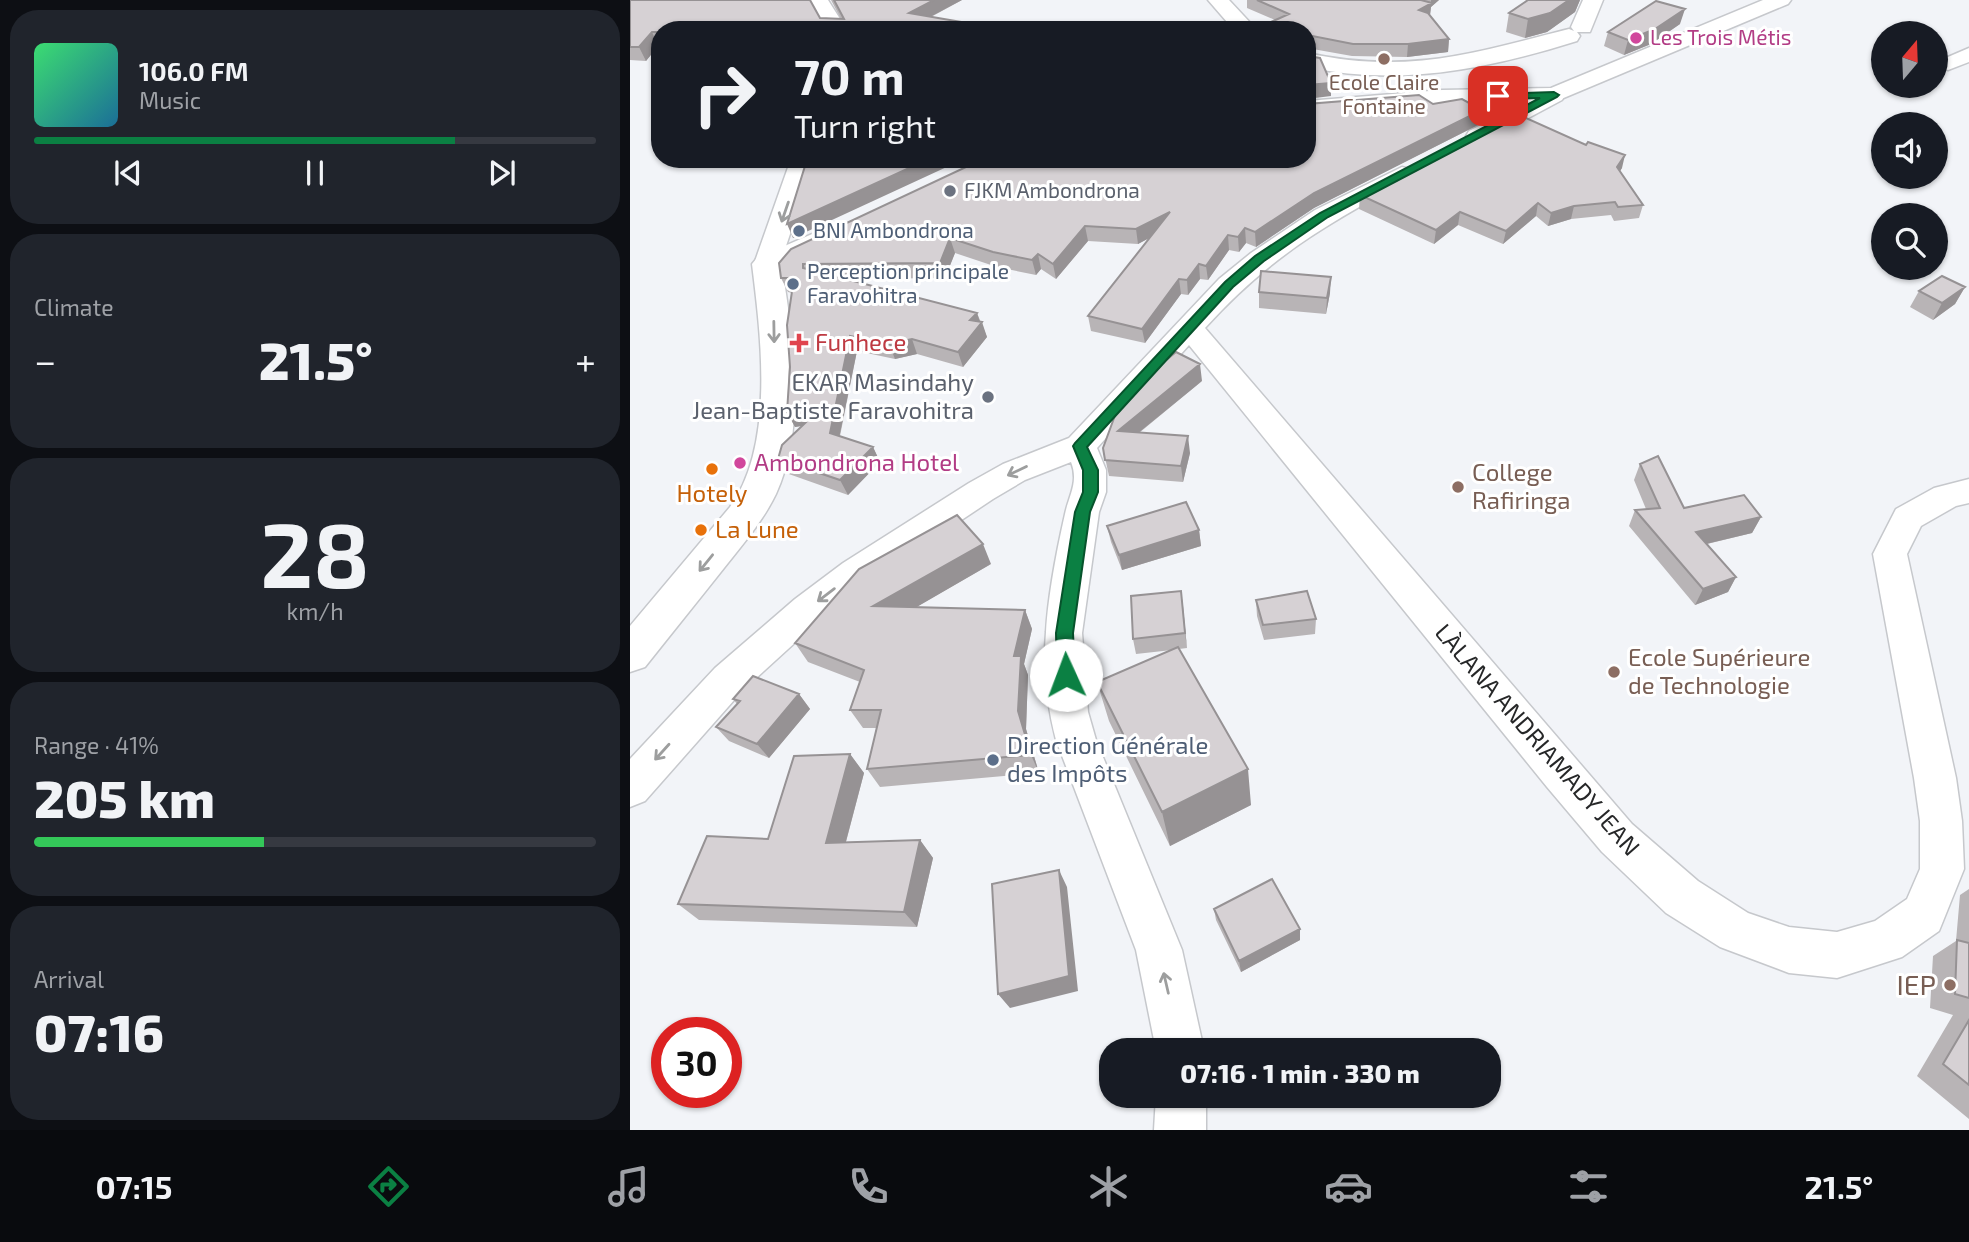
<!DOCTYPE html>
<html lang="en">
<head>
<meta charset="utf-8">
<style>
	body { margin:0; font-family:"Exo 2",sans-serif; background:#20242c; color:#f1f3f6; height:100vh; display:flex; flex-direction:column; font-size:26px; white-space:nowrap }
	* { box-sizing:border-box; margin:0 }
	p { font-size:23px; color:#9ea1a6 }
	.icon { flex:none; width:38px; height:38px; fill:none; stroke:currentColor; stroke-width:2; stroke-linecap:round; stroke-linejoin:round }
	.map { position:relative; flex:1; overflow:hidden }
	.panel { display:flex; flex-direction:column; gap:10px; padding:10px; background:#0d0f14; width:630px }
	.panel>* { flex:none }
	.hud { position:absolute; left:21px; top:21px; width:665px; height:147px; border-radius:28px; box-shadow:0 2px 5px #0004; background:#171b24; color:#f1f3f6; overflow:hidden }
	.needle { width:46px; rotate:19deg }
	.tools { position:absolute; left:1241px; top:21px; display:grid; gap:14px }
	.tools a { display:grid; place-items:center; width:77px; height:77px; border-radius:50%; background:#171b24; box-shadow:0 2px 5px #0004; font-size:35px }
	.speed { position:absolute; left:21px; top:1017px; display:flex; gap:14px; font-size:35px; font-weight:700; text-align:center }
	.speed>* { display:grid; place-content:center; width:91px; height:91px; border-radius:50%; background:#171b24; box-shadow:0 2px 5px #0004; line-height:1 }
	.speed .limit { border:10px solid #d22; background:#fff; color:#111 }
	.pin { position:absolute; display:grid; place-items:center; width:60px; height:60px; color:#fff; margin:-30px; border-radius:14px; box-shadow:0 4px 10px #0006 }
	.me { position:absolute; width:77px; margin:-38px; rotate:358deg; stroke-linejoin:round; filter:drop-shadow(0 0 5px #0008) }
	.turn { display:flex; align-items:center; gap:24px; height:147px; padding:0 28px; font-size:32px }
	.turn .icon { width:91px; height:91px; stroke-width:2.5 }
	.turn b { display:block; font-size:49px; line-height:60px }
	.big { font-size:52px; font-weight:800; line-height:1.1 }
	.panel .card { flex:1; display:flex; flex-direction:column; justify-content:center; gap:10px; min-width:0; padding:0 24px; border-radius:28px; background:#20242c }
	.panel .dial { align-items:center; gap:0 }
	.dial b { font-size:91px; line-height:1 }
	.song { display:flex; align-items:center; gap:21px }
	.cover { width:84px; height:84px; border-radius:10px; background:linear-gradient(135deg,hsl(140 70% 55%),hsl(200 70% 35%)) }
	.played { height:7px; border-radius:4px; background:linear-gradient(90deg,#0b8043 75%,#363941 75%) }
	.keys { display:flex; justify-content:space-around; direction:ltr }
	.heat { display:flex; justify-content:space-between; align-items:center; font-size:38px; direction:ltr }
	.charge { height:10px; border-radius:5px; background:linear-gradient(90deg,#34c759 41%,#363941 0) }
	.trip { position:absolute; left:469px; top:1038px; width:402px; height:70px; border-radius:28px; background:#171b24; box-shadow:0 2px 5px #0004; font-weight:800; line-height:70px; text-align:center }
	.dock { display:flex; height:112px; justify-content:space-around; align-items:center; background:#090b0e; color:#9ea1a6 }
	.dock .icon { width:49px; height:49px }
	.dock .selected { color:#0b8043 }
	.dock b { font-size:32px; color:#f1f3f6 }
	main { display:flex; flex:1; min-height:0 }
	.map>svg:first-child { display:block }
</style>
</head>
<body>
<main>
<section class="panel">
<div class="card">
<div class="song"><i class="cover"></i><div><b>106.0 FM</b><p>Music</p></div></div>
<div class="played"></div>
<div class="keys"><svg class="icon" aria-label="previous" viewBox="0 0 24 24"><path d="M18 5L8 12l10 7zM5 5v14"/></svg><svg class="icon" aria-label="pause" viewBox="0 0 24 24"><path d="M8 5v14M16 5v14"/></svg><svg class="icon" aria-label="next" viewBox="0 0 24 24"><path d="M6 5l10 7-10 7zM19 5v14"/></svg></div>
</div>
<div class="card"><p>Climate</p>
<div class="heat"><a>−</a><b class="big">21.5°</b><a>+</a></div>
</div>
<div class="card dial"><b>28</b><p>km/h</p></div>
<div class="card"><p>Range · 41%</p><b class="big">205 km</b><div class="charge"></div></div>
<div class="card"><p>Arrival</p><b class="big">07:16</b></div>
</section>
<div class="map">
<svg width="1339" height="1130" viewBox="0 0 1339 1130">
	<rect width="100%" height="100%" fill="#f2f4f8"/>
	<g fill="none" stroke-linecap="round" stroke-linejoin="round">
		<defs>
			<path id="street" d="M180 0H198L217 30H197Z
				M1339 48V62L1318 70 1311 68 1308 64 1311 60Z
				M924 89 932 90 935 95 932 100 855 141H839L836 136 839 131Z
				M161 159H185L150 264 146 270 137 272 128 270 124 264Z
				M772 167 780 169 784 174 780 179C698 223 639 257 575 328L1002 824 1068 881 1118 913 1159 927 1207 932 1245 921 1277 899 1290 869V821L1284 778 1243 554 1266 509 1304 488 1339 479V503L1326 506 1291 526 1277 554 1326 778 1332 821 1334 869 1309 931 1272 957 1207 978 1159 973 1090 947 1036 913 972 852 917 787 559 345 467 448 476 470V492L469 512 452 633 458 712 466 740 552 950 574 1050H526L506 950 426 740C417 706 413 667 416 632 418 597 427 549 435 514 439 495 449 482 441 462L395 480 363 499 237 583 191 619 113 690 15 801 0 807V759L85 668 165 599 213 563 339 483 373 464 439 438 589 279 621 253 685 210Z
				M526 1096H576V1130H524Z"/>
			<path id="secondary" d="M578 0H599L627 30H604Z
				M953 0H973L960 32H947L950 36 947 41C858 69 769 87 677 67V53C778 75 843 53 939 29L944 31 941 27Z
				M1133 0H1161L1158 4 924 102 812 104 677 115V101L812 90 921 88Z
				M203 225 213 227 217 233 213 239 152 268C163 338 177 426 146 494 133 521 113 544 94 568 68 601 41 634 15 667L0 672V626L100 507C145 445 131 336 122 264L127 258Z"/>
		</defs>
		<use href="#street" stroke="#c6c8cc" stroke-width="3"/>
		<use href="#secondary" stroke="#c6c8cc" stroke-width="3"/>
		<use href="#street" fill="#fff" fill-rule="evenodd"/>
		<use href="#secondary" fill="#fff" fill-rule="evenodd"/>
	</g>
	<path fill="#b8b4b6" d="M0 0 190 18 211 19 201 0H332L301 17 30 30V46H28L16 61 0 60Z
		M617 0H809L801 7 800 15 819 39 818 52 777 57 722 56 677 48V30H641V22L645 20 617 8Z
		M897 0H950L945 12 917 32 895 38 876 32 879 13 896 1Z
		M1050 24 1021 44 994 55 974 46 978 32Z
		M803 104 852 110 850 124 684 208 626 247 616 243 609 252 599 250 578 280 570 279 558 295 551 294 515 343 461 331 458 316 519 238 508 244 458 241 426 279 411 269 406 275 367 267 325 253 315 278 214 279 347 313 357 337 333 367 287 354 265 359 227 351 210 436 243 447 250 462 218 495 156 473 148 459 172 426 165 427 157 412 162 293 158 292 151 278 353 159Z
		M992 168 990 171 1013 205 1009 218 984 221 981 215 941 219 918 226 906 216 873 244 828 225 804 244 729 209 730 195Z
		M1335 287 1325 304 1303 320 1280 307 1289 291Z
		M629 292 700 293 696 314 629 308Z
		M572 381 509 433 560 453 553 482 479 476 473 448Z
		M1010 464 1054 508 1131 517 1122 533 1077 544 1106 577 1098 592 1065 605 999 526 1005 510 1016 509 1004 480Z
		M477 526 569 530 571 546 492 570 481 542Z
		M361 564 286 607 395 610 402 629 394 664 398 675 396 729 409 773 250 787 237 769 247 728H233L220 710 230 682 178 662 165 643Z
		M551 591 557 648 549 649 621 805 540 846 479 721 467 682 542 650 506 654 503 639Z
		M626 600 686 619 685 634 634 640 627 616Z
		M169 694 180 709 139 758 99 741 86 727 107 704 103 699Z
		M220 754 234 773 216 842 290 840 303 858 287 927 69 920 48 904 138 839Z
		M1339 889V1119L1287 1076 1323 1015 1300 1008 1303 956 1326 941 1330 895Z
		M584 909 670 940 611 972 586 920Z"/>
	<path fill="#969294" d="M304 0H332L283 26 279 13Z
		M801 0H809L801 7 800 15 789 10 801 3Z
		M939 0H950L945 12 917 32 895 38 898 19Z
		M1055 9 1050 24 1021 44 994 55 998 40Z
		M22 32 28 46 16 61 9 47Z
		M819 39 818 52 777 57 778 44Z
		M701 83V96L677 99V85Z
		M852 110 850 124 684 208 626 247 625 232 684 193Z
		M995 155 992 168 984 180 987 167Z
		M299 159H334L163 238 157 224Z
		M908 203 906 216 873 244 876 231Z
		M944 206 941 219 918 226 921 213Z
		M540 212 542 226 508 244 506 229Z
		M830 212 828 225 804 244 806 230Z
		M455 226 458 241 426 279 423 264Z
		M615 228 616 243 609 252 608 237Z
		M598 235 599 250 578 280 576 266Z
		M320 238 325 253 315 278 310 263Z
		M408 254 411 269 406 275 402 260Z
		M569 264 570 279 558 295 557 280Z
		M701 277 700 293 696 314 697 298Z
		M549 279 551 294 515 343 512 329Z
		M1335 287 1325 304 1303 320 1312 303Z
		M347 313 351 325 352 322 357 337 333 367 328 352 340 320Z
		M220 336 227 351 207 448 200 433Z
		M282 339 287 354 265 359 259 344Z
		M570 364 572 381 491 447 488 431Z
		M193 406 201 421 165 427 157 412Z
		M558 436 560 453 553 482 551 466Z
		M243 447 250 462 218 495 210 480Z
		M1131 517 1122 533 1059 548 1066 532Z
		M569 530 571 546 492 570 489 555Z
		M353 544 361 564 254 626 243 606Z
		M1106 577 1098 592 1065 605 1073 589Z
		M551 591 553 606 557 648 555 633Z
		M395 610 402 629 394 664 398 675 396 729 409 773 401 755 388 711 384 656Z
		M169 694 180 709 139 758 127 744Z
		M220 754 234 773 211 860 196 843Z
		M618 769 621 805 540 846 532 812Z
		M290 840 303 858 287 927 274 912Z
		M429 870 437 887 448 991 380 1008 368 994Z
		M670 929V940L611 972 609 961Z"/>
	<path fill="#d6d1d4" stroke="#969294" stroke-width="2" d="M0 0H180L190 18 214 19 204 0H304L279 13 378 30H30V32H22L9 47H0Z
		M627 0H791L802 3 789 10 798 13 819 39 778 44H723L677 35V30H658L641 22 659 14Z
		M898 0H939L920 13 898 19 879 13Z
		M1026 1 1055 9 1025 29 998 40 978 32Z
		M677 56 690 58 701 83 677 85Z
		M789 95 803 104 832 99 852 110 684 193 625 232 615 228 608 237 598 235 576 266 569 264 557 280 549 279 512 329 458 316 540 212 506 229 455 226 423 264 408 254 402 260 363 252 320 238 310 263 173 264V268L347 313 340 320 352 322 328 352 282 339 259 344 220 336 200 433 243 447 210 480 148 459 152 445 193 406 157 412 160 367 157 325 164 278H151L149 263 161 249 353 159H677V104Z
		M887 114 956 145 958 142 995 155 987 167 1013 205 988 207 985 202 944 206 921 213 908 203 876 231 830 212 806 230 730 195Z
		M181 159H299L157 224 175 166Z
		M631 271 701 277 697 298 629 292Z
		M1312 276 1335 287 1312 303 1289 291Z
		M546 352 570 364 488 431 558 436 551 466 475 460 473 448 487 410 523 371Z
		M1028 456 1054 508 1114 495 1131 517 1066 532 1106 577 1073 589 1005 510 1030 508 1010 464Z
		M556 502 569 530 489 555 477 526Z
		M327 515 353 544 243 606 395 610 384 656H391L388 711 401 755 237 769 251 710H220L234 670 165 643 229 569Z
		M551 591 555 633 503 639 501 596Z
		M677 591 686 619 633 625 626 600Z
		M548 647 618 769 532 812 467 682Z
		M123 676 169 694 127 744 86 727 110 701 103 699Z
		M220 754 196 843 290 840 274 912 48 904 77 836 138 839 164 756Z
		M429 870 439 976 368 994 362 884Z
		M642 879 670 929 609 961 584 909Z
		M1327 940 1339 943V998L1325 994Z
		M1339 1020V1085L1313 1064Z"/>
	<defs><path id="oneway-shaft" d="M-6 0H5M1.5-3L5.5 0L1.5 3" fill="none" stroke-width="1.6" stroke-linecap="round" stroke-linejoin="round" transform="scale(1.75)"/></defs>
	<g stroke="#9d9e9e">
		<use href="#oneway-shaft" transform="translate(155 212) rotate(109)"/>
		<use href="#oneway-shaft" transform="translate(144 332) rotate(89)"/>
		<use href="#oneway-shaft" transform="translate(387 471) rotate(154)"/>
		<use href="#oneway-shaft" transform="translate(76 563) rotate(129)"/>
		<use href="#oneway-shaft" transform="translate(196 595) rotate(143)"/>
		<use href="#oneway-shaft" transform="translate(32 752) rotate(132)"/>
		<use href="#oneway-shaft" transform="translate(536 983) rotate(-103)"/>
	</g>
	<path fill="#0b8043" stroke="#07532c" stroke-width="2" d="M924 92 929 95 927 97 698 217 634 261 603 287 457 447 468 470V492L460 512 443 633 445 675 442 680 436 683 430 680 427 675 426 633 445 512 453 492V470L443 446 445 443 595 282 625 256 690 213 910 98 868 99 865 98V94Z"/>
	<g fill="#d1479c" stroke="#fff" stroke-width="2.5">
		<circle cx="1006" cy="38" r="7"/>
		<circle cx="110" cy="463" r="7"/>
	</g>
	<g fill="#8d6e63" stroke="#fff" stroke-width="2.5">
		<circle cx="754" cy="59" r="7"/>
		<circle cx="828" cy="487" r="7"/>
		<circle cx="984" cy="672" r="7"/>
		<circle cx="1320" cy="985" r="7"/>
	</g>
	<g fill="#6b7280" stroke="#fff" stroke-width="2.5">
		<circle cx="320" cy="191" r="7"/>
		<circle cx="358" cy="397" r="7"/>
	</g>
	<g fill="#5c6f8a" stroke="#fff" stroke-width="2.5">
		<circle cx="169" cy="231" r="7"/>
		<circle cx="163" cy="284" r="7"/>
		<circle cx="363" cy="760" r="7"/>
	</g>
	<path fill="#e0444e" stroke="#fff" stroke-width="2.5" d="M165.5 332.5h7v7h7v7h-7v7h-7v-7h-7v-7h7z"/>
	<g fill="#e8710a" stroke="#fff" stroke-width="2.5">
		<circle cx="82" cy="469" r="7"/>
		<circle cx="71" cy="530" r="7"/>
	</g>
	<g text-anchor="middle" stroke-width="6" stroke-linejoin="round" paint-order="stroke">
		<g font-size="21" fill="#b23c85" stroke="#fff" text-anchor="start">
			<text x="1020" y="45">Les Trois Métis</text>
		</g>
		<g font-size="21" fill="#785e54" stroke="#fff">
			<text x="754" y="90">Ecole Claire<tspan x="754" dy="24">Fontaine</tspan></text>
		</g>
		<g font-size="21" fill="#5b616d" stroke="#fff" text-anchor="start">
			<text x="334" y="198">FJKM Ambondrona</text>
		</g>
		<g font-size="21" fill="#4e5e75" stroke="#fff" text-anchor="start">
			<text x="183" y="238">BNI Ambondrona</text>
			<text x="177" y="279">Perception principale<tspan x="177" dy="24">Faravohitra</tspan></text>
		</g>
		<g font-size="24" fill="#be3a42" stroke="#fff" text-anchor="start">
			<text x="185" y="351">Funhece</text>
		</g>
		<g font-size="24" fill="#5b616d" stroke="#fff" text-anchor="end">
			<text x="344" y="391">EKAR Masindahy<tspan x="344" dy="28">Jean-Baptiste Faravohitra</tspan></text>
		</g>
		<g font-size="24" fill="#b23c85" stroke="#fff" text-anchor="start">
			<text x="124" y="471">Ambondrona Hotel</text>
		</g>
		<g font-size="24" fill="#785e54" stroke="#fff" text-anchor="start">
			<text x="842" y="481">College<tspan x="842" dy="28">Rafiringa</tspan></text>
			<text x="998" y="666">Ecole Supérieure<tspan x="998" dy="28">de Technologie</tspan></text>
		</g>
		<g font-size="24" fill="#c56008" stroke="#fff">
			<text x="82" y="502">Hotely</text>
			<text x="85" y="538" text-anchor="start">La Lune</text>
		</g>
		<g font-size="24" fill="#262728" stroke="#fff">
			<text transform="translate(907 740) rotate(49)" y="8">LÀLANA ANDRIAMADY JEAN</text>
		</g>
		<g font-size="24" fill="#4e5e75" stroke="#fff" text-anchor="start">
			<text x="377" y="754">Direction Générale<tspan x="377" dy="28">des Impôts</tspan></text>
		</g>
		<g font-size="28" fill="#785e54" stroke="#fff" text-anchor="end">
			<text x="1306" y="995">IEP</text>
		</g>
	</g>
</svg>
<div class="tools">
<a><svg class="needle" viewBox="-14 -14 28 28"><path d="M0-13l5 13h-10z" fill="#e53935"/><path d="M0 13l5-13h-10z" fill="#9ea1a6"/></svg></a>
<a><svg class="icon" aria-label="sound" viewBox="0 0 24 24"><path d="M4 9h4l5-4v14l-5-4H4zM17 9q2 3 0 6"/></svg></a>
<a><svg class="icon" aria-label="search" viewBox="0 0 24 24"><circle cx="10" cy="10" r="6"/><path d="M15 15l6 6"/></svg></a>
</div>
<div class="speed"><div class="limit">30</div></div>
<div class="pin" style="left:868px;top:96px;background:#d93025"><svg class="icon" aria-label="arrive" viewBox="0 0 24 24"><path d="M6 21V4h12l-3 4 3 4H6"/></svg></div>
<svg class="me" style="left:436px;top:675px" viewBox="-20 -20 40 40"><circle r="19" fill="#fff"/><path d="M0-13L10 11 0 6-10 11z" fill="#0b8043"/></svg>
<div class="trip">07:16 · 1 min · 330 m</div>
<div class="hud">
<div class="turn"><svg class="icon" aria-label="right" viewBox="0 0 24 24"><path d="M7 20v-9h11M14 6l5 5-5 5"/></svg><div><b>70 m</b>Turn right</div></div>
</div>
</div>
</main>
<nav class="dock">
<b>07:15</b>
<svg class="icon selected" aria-label="directions" viewBox="0 0 24 24"><path d="M12 3l9 9-9 9-9-9zM9 14v-3h6M13 9l2 2-2 2"/></svg>
<svg class="icon" aria-label="music" viewBox="0 0 24 24"><path d="M9 18V5l10-2v13"/><circle cx="6" cy="18" r="3"/><circle cx="16" cy="16" r="3"/></svg>
<svg class="icon" aria-label="phone" viewBox="0 0 24 24"><path d="M5 4h4l2 5-3 2q2 4 5 5l2-3 5 2v4C11 20 4 13 5 4z"/></svg>
<svg class="icon" aria-label="climate" viewBox="0 0 24 24"><path d="M12 3v18M4 7l16 10M4 17L20 7"/></svg>
<svg class="icon" aria-label="car" viewBox="0 0 24 24"><path d="M5 17H2v-5l4-1 3-4h7l3 4 3 1v5h-3M9 17h6M6 11h13"/><circle cx="7" cy="17" r="2"/><circle cx="17" cy="17" r="2"/></svg>
<svg class="icon" aria-label="filters" viewBox="0 0 24 24"><path d="M4 7h16M4 17h16"/><circle cx="9" cy="7" r="2"/><circle cx="15" cy="17" r="2"/></svg>
<b>21.5°</b>
</nav>
</body>
</html>
